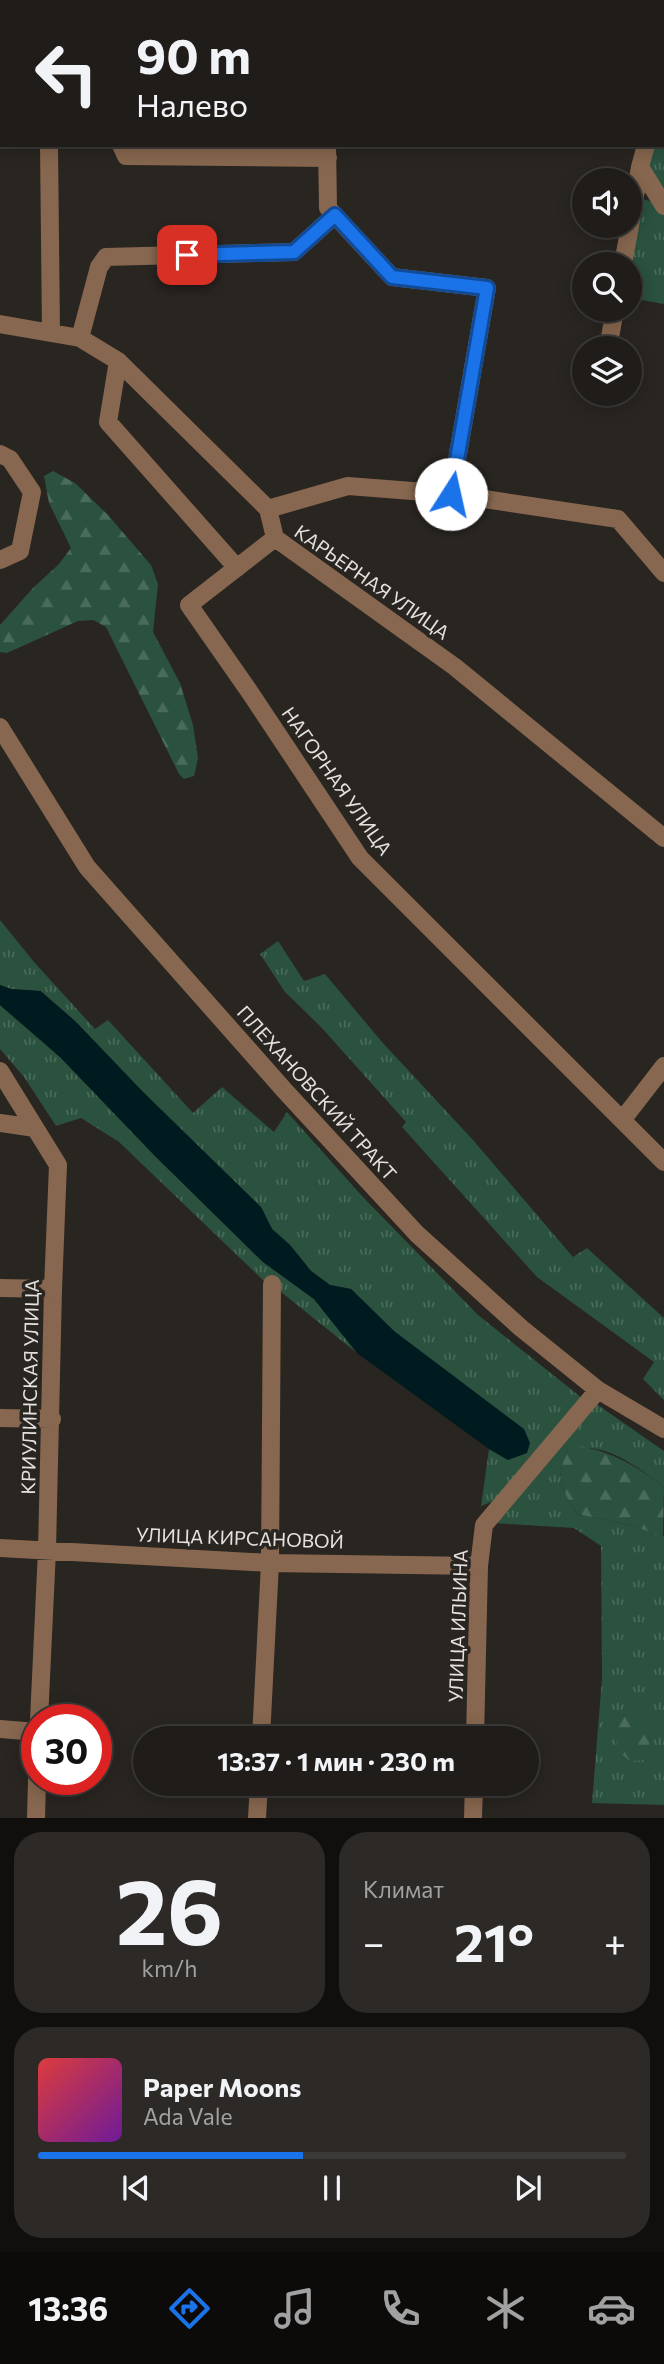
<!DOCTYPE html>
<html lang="ru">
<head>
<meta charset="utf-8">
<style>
	body { margin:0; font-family:Commissioner,sans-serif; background:#2c2926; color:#f1f3f6; height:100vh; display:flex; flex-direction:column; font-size:26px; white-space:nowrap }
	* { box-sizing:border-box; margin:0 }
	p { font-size:23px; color:#a1a1a2 }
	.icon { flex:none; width:38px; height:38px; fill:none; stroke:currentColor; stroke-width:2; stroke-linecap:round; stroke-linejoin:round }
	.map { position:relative; height:1818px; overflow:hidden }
	.sheet { display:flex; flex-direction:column; gap:14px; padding:14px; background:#110f0e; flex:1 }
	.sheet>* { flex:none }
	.banner { position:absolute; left:0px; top:0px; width:665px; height:147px; box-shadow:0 4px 18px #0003,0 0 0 2px #3c3a38; background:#1f1c19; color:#f1f3f6; overflow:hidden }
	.fabs { position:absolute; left:572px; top:168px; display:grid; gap:14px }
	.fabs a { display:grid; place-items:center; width:70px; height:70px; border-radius:50%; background:#1f1c19; box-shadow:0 4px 18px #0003,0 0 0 2px #3c3a38; font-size:35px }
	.speed { position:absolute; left:21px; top:1704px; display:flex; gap:14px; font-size:35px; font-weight:700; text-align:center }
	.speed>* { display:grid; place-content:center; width:91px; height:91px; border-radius:50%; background:#1f1c19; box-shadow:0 4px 18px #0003,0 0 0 2px #3c3a38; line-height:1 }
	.speed .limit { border:10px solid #d22; background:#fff; color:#111 }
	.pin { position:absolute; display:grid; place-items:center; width:60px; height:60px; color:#fff; margin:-30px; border-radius:14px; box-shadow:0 4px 10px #0006 }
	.me { position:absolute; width:77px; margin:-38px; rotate:10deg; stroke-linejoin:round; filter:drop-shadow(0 0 5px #0008) }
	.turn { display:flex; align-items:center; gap:24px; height:147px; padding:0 21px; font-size:32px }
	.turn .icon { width:91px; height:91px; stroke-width:2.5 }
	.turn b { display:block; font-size:49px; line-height:60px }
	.big { font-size:52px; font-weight:700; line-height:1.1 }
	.sheet .card { flex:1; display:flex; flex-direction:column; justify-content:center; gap:10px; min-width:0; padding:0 24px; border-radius:28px; background:#2c2926 }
	.sheet .dial { align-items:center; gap:0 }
	.dial b { font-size:91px; line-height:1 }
	.song { display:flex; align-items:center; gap:21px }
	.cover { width:84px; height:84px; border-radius:10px; background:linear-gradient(135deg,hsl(0 70% 55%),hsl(280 70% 35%)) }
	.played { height:7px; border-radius:4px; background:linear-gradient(90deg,#1a73e8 45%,#3c3a38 45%) }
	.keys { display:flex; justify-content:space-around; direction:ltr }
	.heat { display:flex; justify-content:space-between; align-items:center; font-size:38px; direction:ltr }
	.sheet .tiles { flex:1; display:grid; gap:14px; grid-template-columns:1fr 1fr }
	.card:last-child { grid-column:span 2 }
	.trip { position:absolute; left:133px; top:1726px; width:406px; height:70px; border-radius:35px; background:#1f1c19; box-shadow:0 4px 18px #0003,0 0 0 2px #3c3a38; font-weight:700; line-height:70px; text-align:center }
	.tabs { display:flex; height:112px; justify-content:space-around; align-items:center; background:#0c0b0a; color:#a1a1a2 }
	.tabs .icon { width:49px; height:49px }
	.tabs .selected { color:#1a73e8 }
	.tabs b { font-size:32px; color:#f1f3f6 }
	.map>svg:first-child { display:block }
</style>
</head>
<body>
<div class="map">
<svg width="664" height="1818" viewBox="0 0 664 1818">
	<defs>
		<pattern id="grass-tufts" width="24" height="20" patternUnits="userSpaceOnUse" patternTransform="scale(1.75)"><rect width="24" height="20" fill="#2a523e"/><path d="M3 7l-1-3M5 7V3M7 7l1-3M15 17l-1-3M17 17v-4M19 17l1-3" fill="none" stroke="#496b59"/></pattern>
		<pattern id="forest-firs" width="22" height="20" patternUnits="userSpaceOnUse" patternTransform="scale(1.75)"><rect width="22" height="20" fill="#2a523e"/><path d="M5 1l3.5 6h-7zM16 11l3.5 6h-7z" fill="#496b59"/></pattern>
	</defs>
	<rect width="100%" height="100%" fill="#292521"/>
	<path fill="url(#grass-tufts)" d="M664 124V199L642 162 652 145H663Z
		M639 198 660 204 664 210V304L630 298V264Z
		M0 920 34 962 95 1029 108 1020 193 1113 222 1087 274 1132 287 1112 362 1196 478 1315 582 1398 499 1499 481 1506 489 1449 508 1460 394 1331 351 1289 330 1285 311 1271 290 1245 272 1229 261 1207 144 1093 75 1021 41 991 11 989 0 985Z
		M278 941 304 981 325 974 382 1042 473 1140 573 1257 587 1248 664 1318V1400L643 1379 654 1362 537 1277 402 1127 406 1122 321 1027 285 992 260 954Z
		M0 1005 60 1057 155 1156 263 1262 314 1299 357 1353 276 1288 265 1282 119 1142 81 1118 56 1126 24 1077 0 1049Z
		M595 1403 664 1451V1487C638 1467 601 1438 567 1451 555 1479 562 1490 577 1514L629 1525 664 1536V1805L592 1803 602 1678 601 1546 574 1528 492 1523Z"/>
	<path fill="url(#forest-firs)" d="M179 0H511L179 2Z
		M53 471 75 483 107 514 151 565 158 584 153 632 180 683 193 725 198 758 194 776 184 779 179 774 106 627 93 620 78 621 7 653 0 652V625L33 588 59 564 71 548 49 503 44 476Z
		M580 1446C613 1452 638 1467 664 1487L663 1536 629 1525 577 1514C562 1490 555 1479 567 1451Z
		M621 1713 643 1715C650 1731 653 1744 644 1760L630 1761 619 1752 615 1727Z"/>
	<path fill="#001b1f" d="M0 985 11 989 40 991 75 1021 144 1093 261 1207 272 1229 290 1245 311 1271 330 1285 351 1289 394 1331 524 1429 530 1443 527 1453 508 1460 489 1449 357 1353 314 1299 263 1262 155 1156 60 1057 0 1005Z"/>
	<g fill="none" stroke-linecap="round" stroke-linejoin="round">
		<path stroke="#87674f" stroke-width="18" d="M663 47H664
			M663 69 664 66
			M0 76H2
			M49 145 51 332
			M121 145 126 156 328 158
			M327 145 328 208 392 277 487 288 451 494
			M646 145 640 167 664 206
			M630 225 640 167
			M623 264 630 226
			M0 324 80 338 118 361 268 509 275 538 455 667 664 838
			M80 338 99 267 106 257 294 252 335 215
			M608 348 615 310
			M118 361 108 422 237 568
			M0 454 10 459 32 492 20 551 0 560
			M268 509 348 486 451 494 618 519 664 573
			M275 538 189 605 249 691 360 858 664 1162
			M0 727 87 867 285 1091 417 1234 521 1328 598 1390 664 1429
			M0 1071 58 1165 53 1289 47 1550 39 1720
			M623 1119 664 1066
			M0 1123 35 1128
			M0 1288 53 1289
			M0 1418 52 1419
			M0 1548 270 1563 479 1566
			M0 1729 37 1732
			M261 1738 270 1563 272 1284
			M475 1738 479 1566 484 1525 598 1390
			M36 1818 37 1780
			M257 1818 259 1783
			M473 1818 474 1783"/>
	</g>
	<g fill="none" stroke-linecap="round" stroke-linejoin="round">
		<defs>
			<path id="route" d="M187 255 294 252 335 215 392 277 487 288 451 494"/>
		</defs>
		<use href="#route" stroke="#114b97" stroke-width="18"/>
		<use href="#route" stroke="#1a73e8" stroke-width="12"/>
	</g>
	<g text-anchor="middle" stroke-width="7" stroke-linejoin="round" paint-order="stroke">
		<g font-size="19" fill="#e4e1de" stroke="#292521">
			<text transform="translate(372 582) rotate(35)" y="7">КАРЬЕРНАЯ УЛИЦА</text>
			<text transform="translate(337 781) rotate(55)" y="7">НАГОРНАЯ УЛИЦА</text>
			<text transform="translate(317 1093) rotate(48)" y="7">ПЛЕХАНОВСКИЙ ТРАКТ</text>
			<text transform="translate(30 1387) rotate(-89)" y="7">КРИУЛИНСКАЯ УЛИЦА</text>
			<text transform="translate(240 1538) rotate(2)" y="7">УЛИЦА КИРСАНОВОЙ</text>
			<text transform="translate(458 1626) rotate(-88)" y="7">УЛИЦА ИЛЬИНА</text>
		</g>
	</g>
</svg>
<div class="fabs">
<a><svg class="icon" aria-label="sound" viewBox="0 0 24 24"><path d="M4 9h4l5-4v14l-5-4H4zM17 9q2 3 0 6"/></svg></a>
<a><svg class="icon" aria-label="search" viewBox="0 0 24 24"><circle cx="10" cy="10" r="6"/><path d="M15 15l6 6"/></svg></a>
<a><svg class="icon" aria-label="layers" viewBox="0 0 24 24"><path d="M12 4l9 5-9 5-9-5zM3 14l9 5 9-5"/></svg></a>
</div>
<div class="speed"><div class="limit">30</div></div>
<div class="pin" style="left:187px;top:255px;background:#d93025"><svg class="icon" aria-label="arrive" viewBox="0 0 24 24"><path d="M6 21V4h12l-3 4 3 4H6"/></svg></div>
<svg class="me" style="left:451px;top:494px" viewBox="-20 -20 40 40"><circle r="19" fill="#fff"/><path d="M0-13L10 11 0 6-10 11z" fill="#1a73e8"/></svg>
<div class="trip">13:37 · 1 мин · 230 m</div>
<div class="banner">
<div class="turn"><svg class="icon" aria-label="left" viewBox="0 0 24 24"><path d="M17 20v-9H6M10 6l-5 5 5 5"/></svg><div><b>90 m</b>Налево</div></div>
</div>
</div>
<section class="sheet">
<div class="tiles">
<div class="card dial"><b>26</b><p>km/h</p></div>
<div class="card"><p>Климат</p>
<div class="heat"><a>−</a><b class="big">21°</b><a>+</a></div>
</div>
<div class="card">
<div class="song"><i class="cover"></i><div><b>Paper Moons</b><p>Ada Vale</p></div></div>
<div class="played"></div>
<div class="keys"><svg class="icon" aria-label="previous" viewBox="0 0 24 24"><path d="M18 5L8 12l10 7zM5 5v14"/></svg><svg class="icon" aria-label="pause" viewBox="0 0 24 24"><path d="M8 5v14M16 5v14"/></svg><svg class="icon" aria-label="next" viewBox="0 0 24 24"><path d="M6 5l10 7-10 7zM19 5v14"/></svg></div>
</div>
</div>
</section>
<nav class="tabs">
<b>13:36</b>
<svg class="icon selected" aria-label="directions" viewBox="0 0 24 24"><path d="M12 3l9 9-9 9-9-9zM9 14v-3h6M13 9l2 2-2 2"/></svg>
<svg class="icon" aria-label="music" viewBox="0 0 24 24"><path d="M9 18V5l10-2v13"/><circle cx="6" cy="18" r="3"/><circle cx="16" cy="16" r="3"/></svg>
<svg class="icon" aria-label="phone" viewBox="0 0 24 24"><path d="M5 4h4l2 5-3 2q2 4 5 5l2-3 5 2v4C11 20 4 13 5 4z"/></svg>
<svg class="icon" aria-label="climate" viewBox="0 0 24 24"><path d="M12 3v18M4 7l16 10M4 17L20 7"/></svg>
<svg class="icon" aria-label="car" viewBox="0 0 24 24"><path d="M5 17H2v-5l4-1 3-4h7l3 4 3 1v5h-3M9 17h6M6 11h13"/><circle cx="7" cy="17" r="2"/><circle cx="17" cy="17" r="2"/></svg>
</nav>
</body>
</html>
